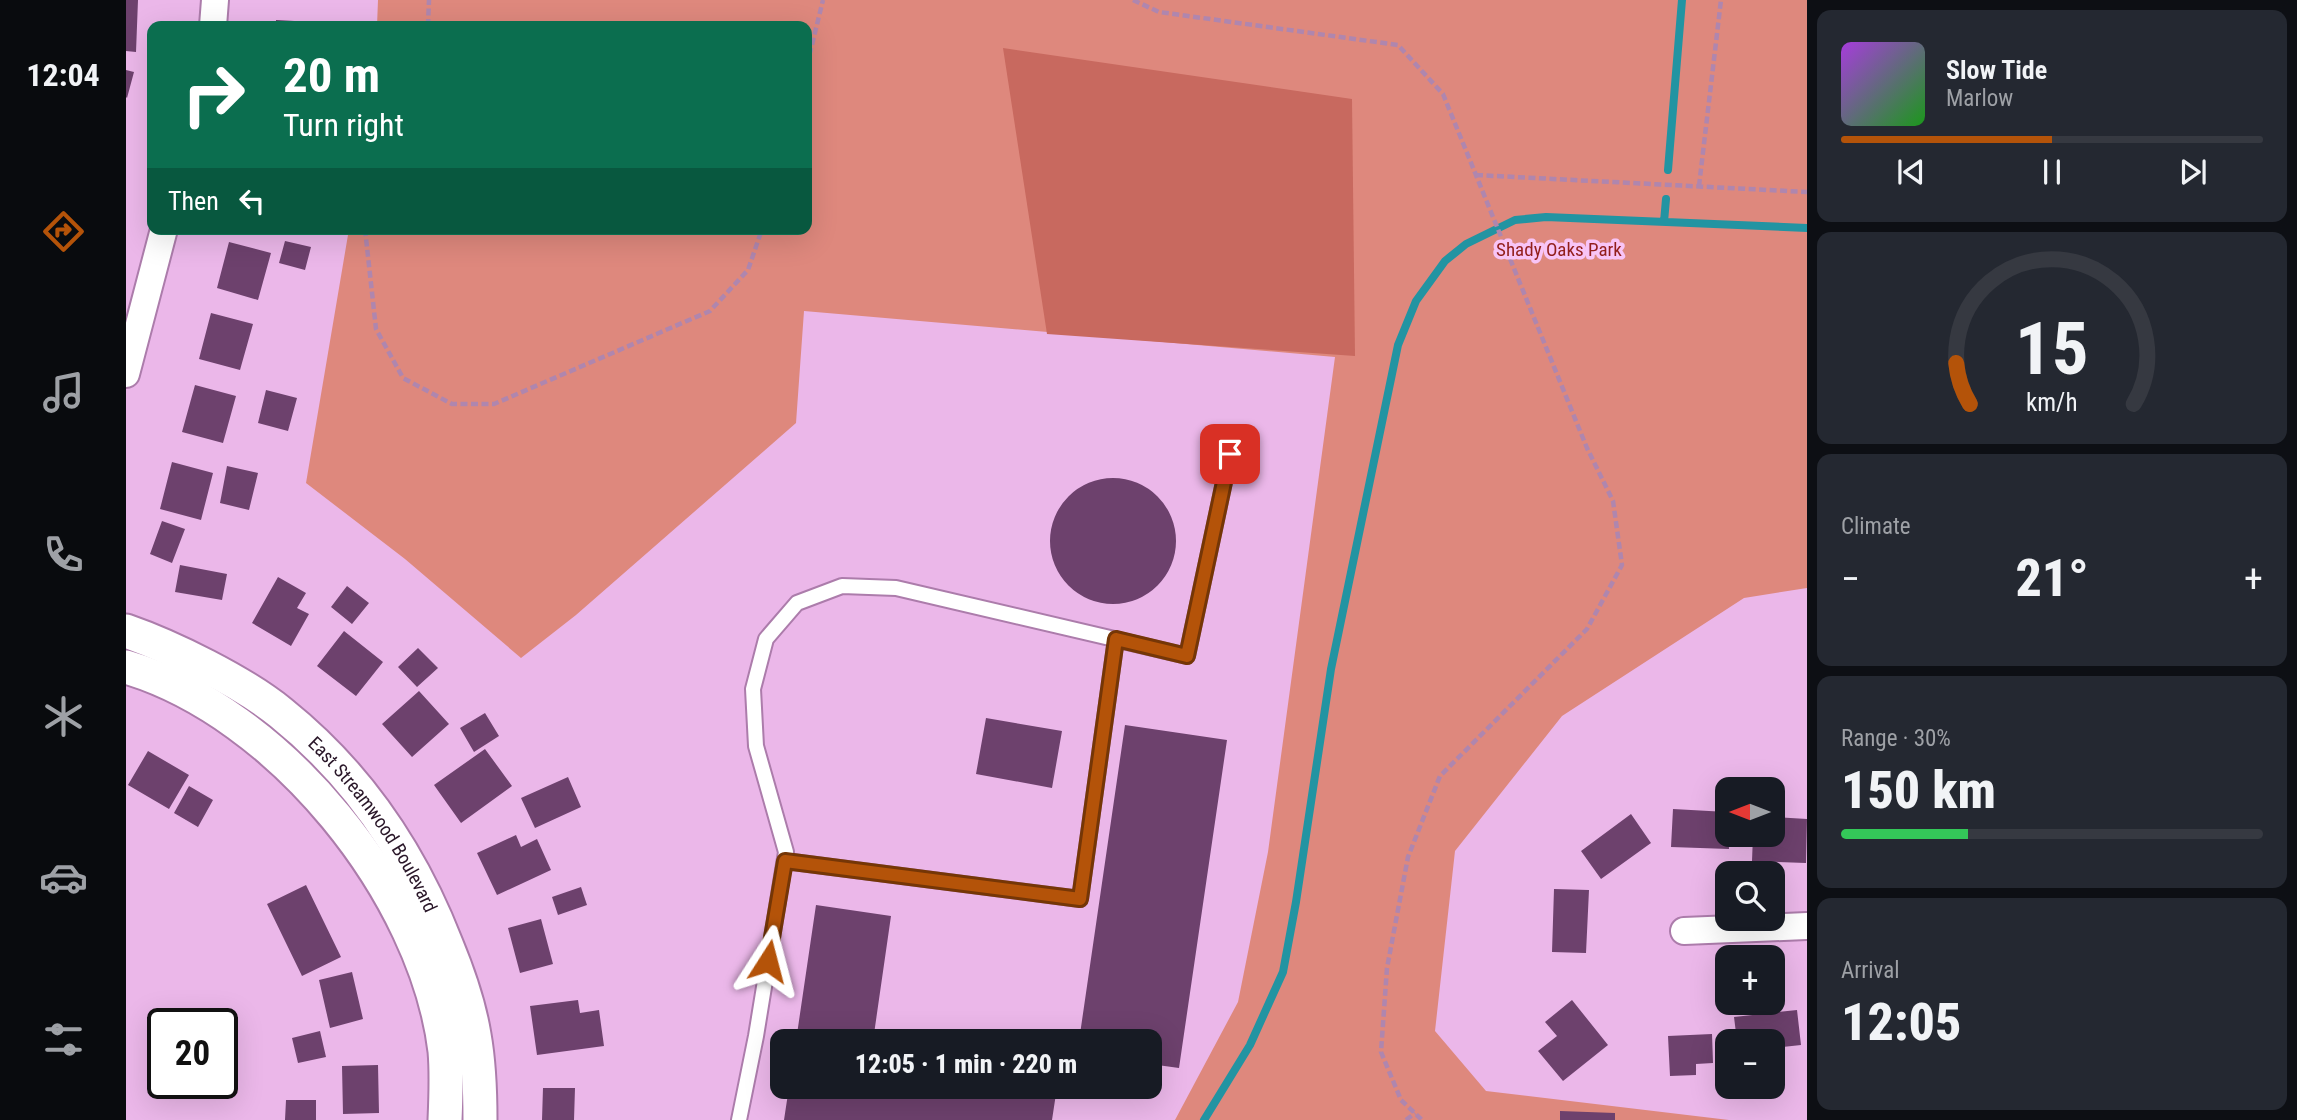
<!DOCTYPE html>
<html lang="en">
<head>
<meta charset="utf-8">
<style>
	body { margin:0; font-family:"Roboto Condensed",sans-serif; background:#242831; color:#f1f3f6; height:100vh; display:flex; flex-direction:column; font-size:26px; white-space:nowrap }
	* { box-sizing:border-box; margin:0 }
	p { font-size:23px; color:#9ea1a6 }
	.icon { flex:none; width:38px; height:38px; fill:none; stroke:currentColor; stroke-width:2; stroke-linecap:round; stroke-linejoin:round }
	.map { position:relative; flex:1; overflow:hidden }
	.drawer { display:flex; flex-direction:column; gap:10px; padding:10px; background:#0d0f14; width:490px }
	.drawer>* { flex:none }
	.hud { position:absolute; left:21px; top:21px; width:665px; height:214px; border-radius:14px; box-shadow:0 7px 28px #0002; background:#0b6e4f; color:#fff; overflow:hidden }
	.needle { width:46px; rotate:270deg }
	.fabs { position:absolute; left:1589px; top:777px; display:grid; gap:14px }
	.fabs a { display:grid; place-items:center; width:70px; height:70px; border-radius:14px; background:#171b24; box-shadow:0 7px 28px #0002; font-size:35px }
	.speed { position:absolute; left:21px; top:1008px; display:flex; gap:14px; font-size:35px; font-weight:700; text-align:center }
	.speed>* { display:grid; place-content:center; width:91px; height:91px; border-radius:50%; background:#171b24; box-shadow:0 7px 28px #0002; line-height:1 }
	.speed .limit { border:4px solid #111; border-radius:10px; background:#fff; color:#111 }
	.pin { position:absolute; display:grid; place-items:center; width:60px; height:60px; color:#fff; margin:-30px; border-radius:14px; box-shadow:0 4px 10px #0006 }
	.me { position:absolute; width:77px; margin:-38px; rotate:9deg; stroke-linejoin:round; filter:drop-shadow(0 0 5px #0008) }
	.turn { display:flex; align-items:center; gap:24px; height:147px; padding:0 21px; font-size:32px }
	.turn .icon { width:91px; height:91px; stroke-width:2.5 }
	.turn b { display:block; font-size:49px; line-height:60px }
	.then { display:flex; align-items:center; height:66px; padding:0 21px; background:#0003; gap:14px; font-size:26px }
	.big { font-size:52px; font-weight:800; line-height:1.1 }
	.drawer .widget { flex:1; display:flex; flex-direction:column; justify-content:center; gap:10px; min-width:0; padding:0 24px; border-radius:14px; background:#242831 }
	.drawer .dial { align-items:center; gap:0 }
	.dial svg { height:182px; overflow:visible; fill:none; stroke:#363941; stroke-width:7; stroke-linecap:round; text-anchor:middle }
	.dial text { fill:#f1f3f6; stroke:none }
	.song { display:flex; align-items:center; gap:21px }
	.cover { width:84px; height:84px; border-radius:10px; background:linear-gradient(135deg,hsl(280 70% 55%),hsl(120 70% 35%)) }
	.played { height:7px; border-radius:4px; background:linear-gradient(90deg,#b45309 50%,#363941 50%) }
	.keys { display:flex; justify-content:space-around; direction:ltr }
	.heat { display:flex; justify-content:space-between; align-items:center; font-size:38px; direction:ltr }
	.charge { height:10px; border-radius:5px; background:linear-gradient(90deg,#34c759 30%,#363941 0) }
	.trip { position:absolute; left:644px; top:1029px; width:392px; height:70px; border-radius:14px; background:#171b24; box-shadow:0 7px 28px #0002; font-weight:800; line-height:70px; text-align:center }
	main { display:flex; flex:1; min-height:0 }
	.menu { display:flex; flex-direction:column; width:126px; justify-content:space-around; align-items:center; background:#090b0e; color:#9ea1a6 }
	.menu .icon { width:49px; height:49px }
	.menu .on { color:#b45309 }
	.menu b { font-size:32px; color:#f1f3f6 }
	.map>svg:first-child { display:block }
</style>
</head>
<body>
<main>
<nav class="menu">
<b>12:04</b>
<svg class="icon on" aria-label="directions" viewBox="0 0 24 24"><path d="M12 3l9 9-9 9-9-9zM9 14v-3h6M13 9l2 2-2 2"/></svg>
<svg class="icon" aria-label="music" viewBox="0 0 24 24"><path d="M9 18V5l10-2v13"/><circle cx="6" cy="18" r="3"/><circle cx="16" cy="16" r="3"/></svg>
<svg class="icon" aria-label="phone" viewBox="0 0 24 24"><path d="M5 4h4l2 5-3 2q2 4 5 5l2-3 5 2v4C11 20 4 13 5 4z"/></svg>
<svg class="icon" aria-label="climate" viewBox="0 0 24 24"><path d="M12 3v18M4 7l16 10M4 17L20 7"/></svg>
<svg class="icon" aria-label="car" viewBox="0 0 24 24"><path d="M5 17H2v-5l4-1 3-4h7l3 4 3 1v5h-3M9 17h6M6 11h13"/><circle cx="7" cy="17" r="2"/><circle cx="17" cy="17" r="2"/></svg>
<svg class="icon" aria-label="filters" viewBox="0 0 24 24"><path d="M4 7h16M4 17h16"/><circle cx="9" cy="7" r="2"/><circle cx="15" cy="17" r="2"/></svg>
</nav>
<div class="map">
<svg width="1681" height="1120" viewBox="0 0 1681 1120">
	<rect width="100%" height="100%" fill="#ebb7e9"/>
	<path fill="#de887d" d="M252 0H1681V588L1618 598 1436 716 1329 851 1309 1031 1360 1091 1603 1120H1049L1112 1002 1142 852 1209 357 678 311 670 423 450 615 395 658 279 559 180 483 223 229H681V26H251Z"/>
	<path fill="#c8695f" d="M877 48 1226 99 1229 356 921 334Z"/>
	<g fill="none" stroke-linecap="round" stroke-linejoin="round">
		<path stroke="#2294a2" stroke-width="8" d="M1542 170 1556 0
			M1538 222 1540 199
			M1078 1120 1124 1045 1157 972 1170 902 1205 669 1272 345 1290 301 1319 261 1340 244 1389 220 1420 217 1681 228"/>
	</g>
	<path fill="#6d416d" d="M0 0H12L10 52 0 51Z
		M150 20 187 22 186 26H150Z
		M0 70 8 72 1 98 0 97Z
		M159 241 185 247 179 270 153 263Z
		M103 242 145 253 132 300 91 288Z
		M85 313 127 324 114 370 73 359Z
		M69 385 110 396 97 443 56 432Z
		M140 390 171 398 162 431 132 423Z
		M46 462 87 473 75 520 34 509Z
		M101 466 132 473 123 510 94 503Z
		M924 541a63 63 0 1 1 126 0a63 63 0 1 1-126 0Z
		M36 521 59 529 46 563 24 554Z
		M54 565 101 574 96 600 49 592Z
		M152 577 180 593 171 608 183 614 165 646 126 623Z
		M221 586 243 603 226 624 205 607Z
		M218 631 257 662 230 696 191 666Z
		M292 648 312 668 291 687 272 667Z
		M293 691 323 724 286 757 256 724Z
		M359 713 373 736 348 752 334 728Z
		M860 718 936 731 926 788 850 774Z
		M999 725 1101 740 1053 1068 1024 1064V1041H953Z
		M359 749 386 786 335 823 308 785Z
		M22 751 63 775 43 809 2 785Z
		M442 777 455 807 409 828 395 798Z
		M63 786 87 800 72 827 48 813Z
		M1547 809 1601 812 1603 849 1545 847Z
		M1505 814 1525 843 1475 879 1455 851Z
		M1647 817 1681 819 1680 863 1626 861 1627 835H1647Z
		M390 835 395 847 411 839 425 870 371 895 351 853Z
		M180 885 215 957 176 976 141 904Z
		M455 887 461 905 432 915 426 897Z
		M1428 889 1463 890 1460 953 1426 952Z
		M690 905 765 916 747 1041H670Z
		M415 919 427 964 394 973 382 928Z
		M226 972 237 1019 204 1028 193 980Z
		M452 1000 454 1013 473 1010 478 1046 411 1055 404 1006Z
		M1446 1000 1482 1045 1437 1081 1412 1051 1431 1036 1419 1022Z
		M1671 1010 1675 1045 1647 1048V1041H1611L1608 1017Z
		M194 1031 200 1057 172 1063 166 1038Z
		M1586 1034 1587 1063 1570 1064V1075L1544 1076 1542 1036Z
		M252 1065 253 1113 217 1114 216 1066Z
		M663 1087H931L926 1120H658Z
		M417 1088H449L448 1120H416Z
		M160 1100H190V1120H159Z
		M1434 1111 1489 1113V1120H1434Z"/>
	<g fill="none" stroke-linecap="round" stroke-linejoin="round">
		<defs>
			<path id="service" d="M659 861 954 899 990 639
				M613 1120 630 1036 660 852 630 746 627 689 640 639 671 603 716 586 770 588 1061 656 1104 454"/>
			<path id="minor" d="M87 26 89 0
				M0 374 38 229
				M1558 931 1681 926"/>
			<g id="tertiary">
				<path id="s1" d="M0 631C46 647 117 682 155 713 231 774 285 854 320 944 332 973 343 1004 348 1035 353 1063 354 1091 354 1120"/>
				<path d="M0 667C153 712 300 893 319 1051 321 1074 320 1097 319 1120"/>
			</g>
		</defs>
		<use href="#service" stroke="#ac7cab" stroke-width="18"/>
		<use href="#minor" stroke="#ac7cab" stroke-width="30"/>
		<use href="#tertiary" stroke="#ac7cab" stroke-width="37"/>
		<path stroke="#af86ae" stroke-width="4.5" stroke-dasharray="7 3.5" stroke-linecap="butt" d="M1007 0 1033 12 1272 45 1317 94 1461 448 1487 501 1496 565 1461 629 1314 776 1282 857 1261 968 1255 1052 1275 1100 1296 1120
			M302 26 303 0
			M681 65 697 0
			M1350 175 1681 192
			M1573 186 1595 0
			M239 229 250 329 277 378 326 404H368L584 311 622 270 636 229
			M1280 1120 1289 1113"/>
		<use href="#service" stroke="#fff" stroke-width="14"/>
		<use href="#minor" stroke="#fff" stroke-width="26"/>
		<use href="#tertiary" stroke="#fff" stroke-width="33"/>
	</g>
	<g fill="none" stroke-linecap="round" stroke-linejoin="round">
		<defs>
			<path id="route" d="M642 961 659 861 954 899 990 639 1061 656 1104 454"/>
		</defs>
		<use href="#route" stroke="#753606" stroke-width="18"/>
		<use href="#route" stroke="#b45309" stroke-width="12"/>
	</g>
	<g text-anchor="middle" stroke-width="7" stroke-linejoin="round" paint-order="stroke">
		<g font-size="19" fill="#921e1b" stroke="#f8c4f6">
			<text x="1433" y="256">Shady Oaks Park</text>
		</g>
		<g font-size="19" fill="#291628" stroke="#f8c4f6">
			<text dy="7" stroke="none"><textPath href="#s1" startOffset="322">East Streamwood Boulevard</textPath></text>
		</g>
	</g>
</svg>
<div class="fabs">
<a><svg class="needle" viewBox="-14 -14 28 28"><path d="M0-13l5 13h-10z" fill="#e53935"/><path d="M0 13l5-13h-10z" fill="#9ea1a6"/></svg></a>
<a><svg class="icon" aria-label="search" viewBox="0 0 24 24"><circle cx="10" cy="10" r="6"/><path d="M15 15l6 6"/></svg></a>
<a>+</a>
<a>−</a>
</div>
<div class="speed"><div class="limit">20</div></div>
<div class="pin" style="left:1104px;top:454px;background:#d93025"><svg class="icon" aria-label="arrive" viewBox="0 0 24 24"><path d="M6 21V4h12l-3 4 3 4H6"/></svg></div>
<svg class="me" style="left:642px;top:961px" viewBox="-20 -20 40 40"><path d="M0-17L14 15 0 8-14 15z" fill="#b45309" stroke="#fff" stroke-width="4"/></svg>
<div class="trip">12:05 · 1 min · 220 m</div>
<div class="hud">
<div class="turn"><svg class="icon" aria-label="right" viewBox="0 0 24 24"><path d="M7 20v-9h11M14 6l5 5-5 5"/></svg><div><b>20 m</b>Turn right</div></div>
<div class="then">Then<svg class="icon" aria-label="left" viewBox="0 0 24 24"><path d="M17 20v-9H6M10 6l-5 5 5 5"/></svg></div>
</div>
</div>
<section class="drawer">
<div class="widget">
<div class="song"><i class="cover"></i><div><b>Slow Tide</b><p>Marlow</p></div></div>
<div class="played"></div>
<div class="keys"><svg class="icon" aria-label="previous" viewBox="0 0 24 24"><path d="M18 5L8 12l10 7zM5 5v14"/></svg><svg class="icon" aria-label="pause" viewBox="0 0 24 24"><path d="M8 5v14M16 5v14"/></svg><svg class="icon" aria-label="next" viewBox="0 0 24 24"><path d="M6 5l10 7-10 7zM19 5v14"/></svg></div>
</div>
<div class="widget dial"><svg viewBox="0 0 100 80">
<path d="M14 69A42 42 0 1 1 86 69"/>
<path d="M14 69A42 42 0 0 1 8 51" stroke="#b45309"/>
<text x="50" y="56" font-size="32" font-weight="700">15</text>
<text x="50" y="72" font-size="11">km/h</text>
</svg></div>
<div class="widget"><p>Climate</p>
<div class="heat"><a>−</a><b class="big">21°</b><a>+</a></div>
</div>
<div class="widget"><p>Range · 30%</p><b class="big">150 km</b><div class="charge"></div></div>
<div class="widget"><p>Arrival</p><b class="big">12:05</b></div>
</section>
</main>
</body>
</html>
